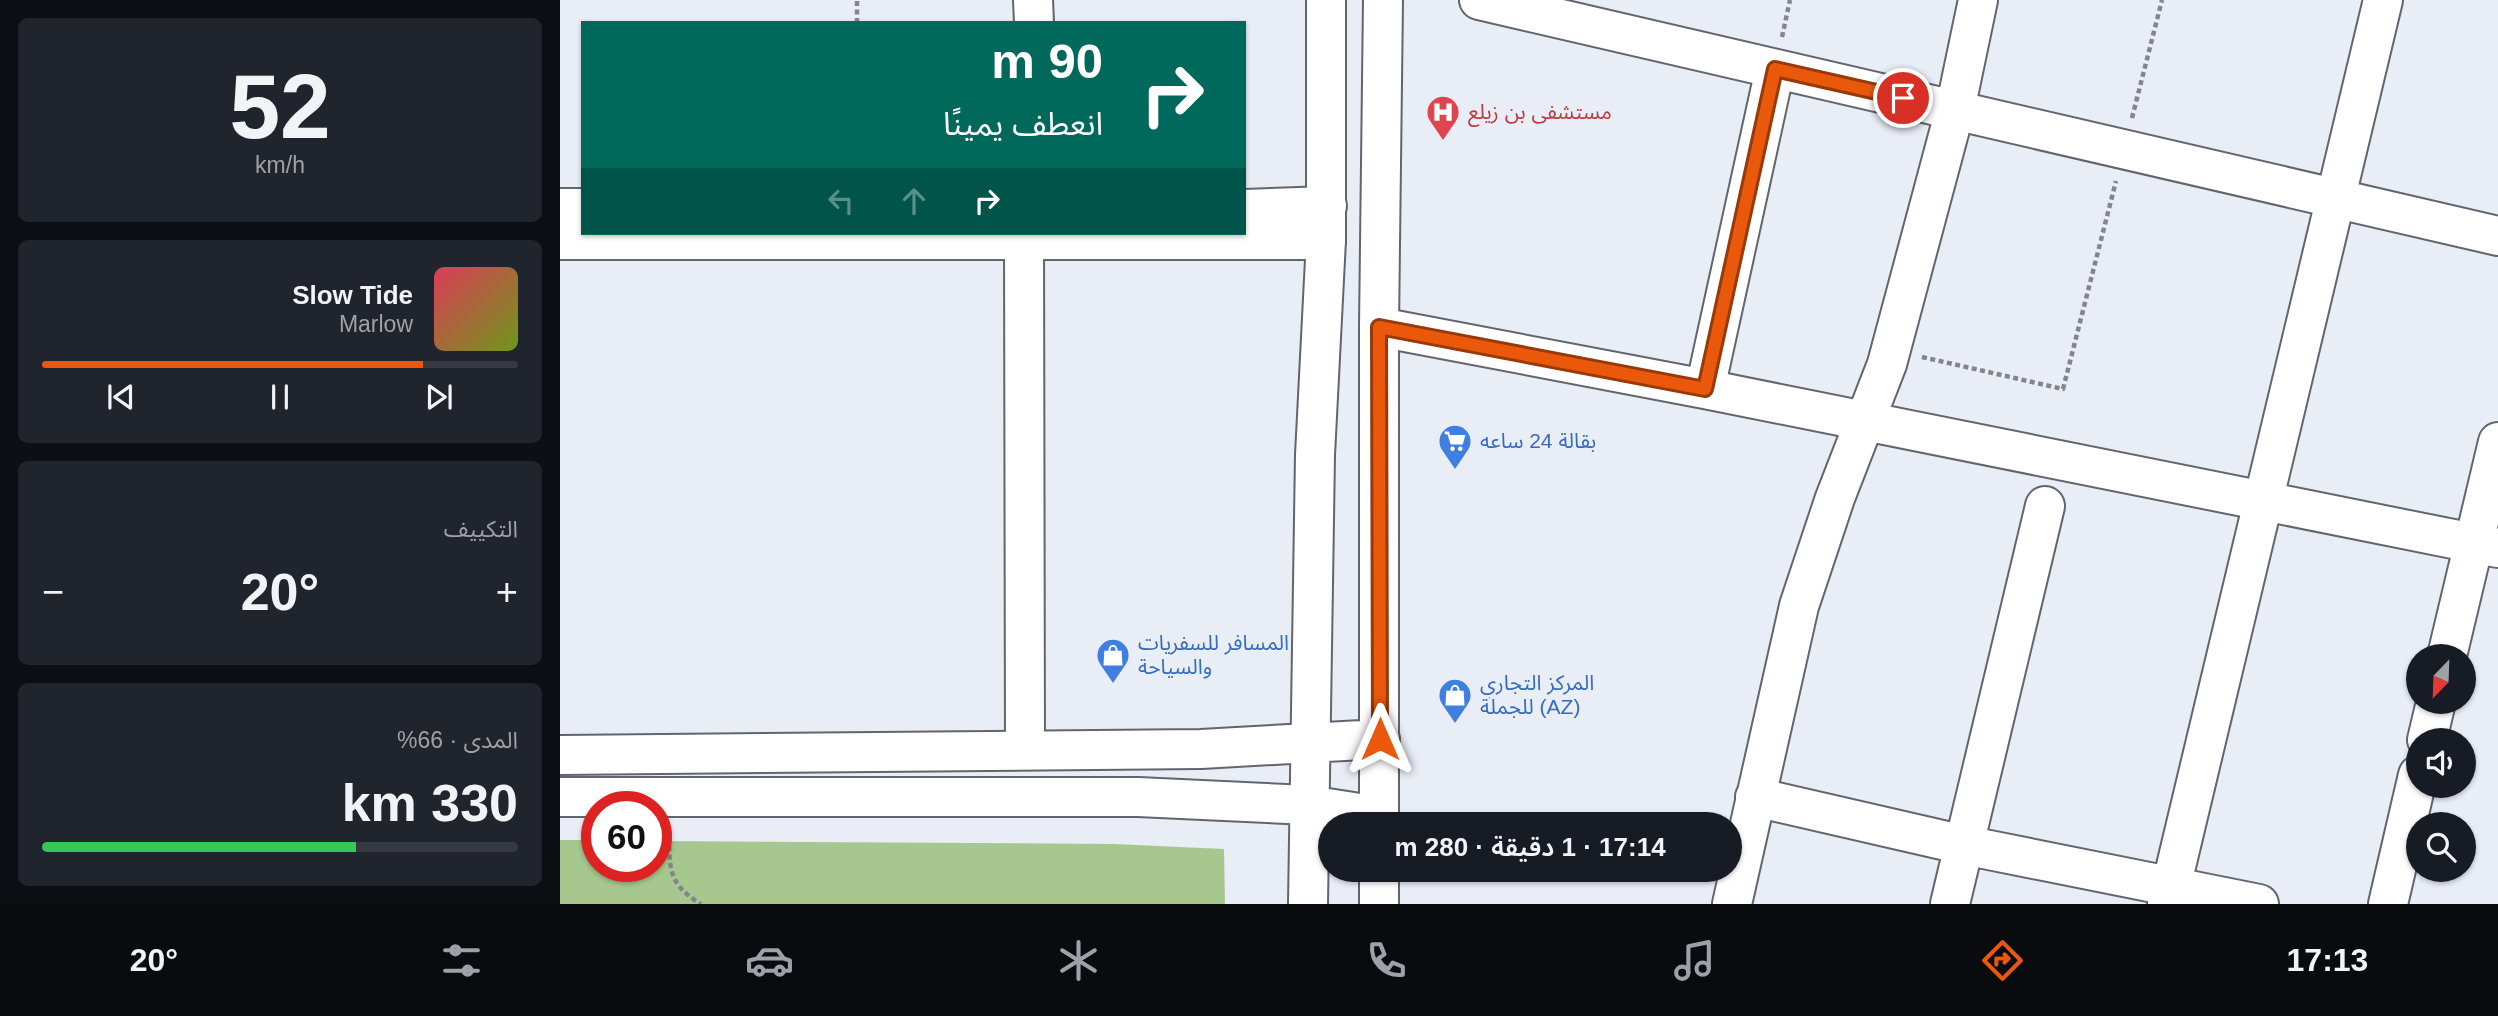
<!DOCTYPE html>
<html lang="ar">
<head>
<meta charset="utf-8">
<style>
	body { margin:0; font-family:Helvetica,"Noto Sans Arabic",sans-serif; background:#20242c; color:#f1f3f6; direction:rtl; height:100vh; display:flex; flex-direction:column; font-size:26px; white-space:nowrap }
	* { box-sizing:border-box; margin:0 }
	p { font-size:23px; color:#9ea1a6 }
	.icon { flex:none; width:38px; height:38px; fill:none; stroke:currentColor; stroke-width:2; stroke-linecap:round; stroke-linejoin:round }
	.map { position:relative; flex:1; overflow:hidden; direction:ltr }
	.sheet { display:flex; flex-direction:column; gap:18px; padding:18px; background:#0d0f14; width:560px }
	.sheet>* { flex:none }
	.top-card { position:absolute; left:21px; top:21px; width:665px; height:214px; border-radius:0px; box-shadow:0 2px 5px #0004; direction:rtl; background:#00695c; color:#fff; overflow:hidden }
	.needle { width:46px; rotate:203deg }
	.controls { position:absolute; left:1846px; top:644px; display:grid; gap:14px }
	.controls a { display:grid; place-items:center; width:70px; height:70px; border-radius:50%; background:#171b24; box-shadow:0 2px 5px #0004; font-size:35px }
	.speed { position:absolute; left:21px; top:791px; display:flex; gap:14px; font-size:35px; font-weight:700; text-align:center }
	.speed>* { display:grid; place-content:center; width:91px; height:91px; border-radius:50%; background:#171b24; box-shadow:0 2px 5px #0004; line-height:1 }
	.speed .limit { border:10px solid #d22; background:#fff; color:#111 }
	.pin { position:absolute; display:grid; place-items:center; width:60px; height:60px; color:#fff; margin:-30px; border:4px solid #fff; border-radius:50%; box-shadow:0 2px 7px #0007 }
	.me { position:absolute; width:77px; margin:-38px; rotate:0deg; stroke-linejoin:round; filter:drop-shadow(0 0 5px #0008) }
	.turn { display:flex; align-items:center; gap:24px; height:147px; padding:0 28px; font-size:32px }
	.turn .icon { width:91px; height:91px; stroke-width:2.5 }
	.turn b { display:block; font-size:49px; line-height:60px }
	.lanes { display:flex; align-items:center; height:66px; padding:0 28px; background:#0003; justify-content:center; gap:35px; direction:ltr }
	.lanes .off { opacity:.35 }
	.big { font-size:52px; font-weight:600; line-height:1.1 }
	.sheet .tile { flex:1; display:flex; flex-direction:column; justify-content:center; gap:10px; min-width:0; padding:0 24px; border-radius:10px; background:#20242c }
	.sheet .dial { align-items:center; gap:0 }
	.dial b { font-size:91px; line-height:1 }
	.song { display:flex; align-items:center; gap:21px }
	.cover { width:84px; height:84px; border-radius:10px; background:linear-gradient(135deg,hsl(350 70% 55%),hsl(80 70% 35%)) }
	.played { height:7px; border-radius:4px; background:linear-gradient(90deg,#ea580c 80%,#363941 80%) }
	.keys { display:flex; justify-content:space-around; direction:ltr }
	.heat { display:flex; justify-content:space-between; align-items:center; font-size:38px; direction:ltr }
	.charge { height:10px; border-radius:5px; background:linear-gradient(90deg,#34c759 66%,#363941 0) }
	.trip { position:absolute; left:758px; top:812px; width:424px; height:70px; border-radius:35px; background:#171b24; box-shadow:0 2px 5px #0004; font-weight:600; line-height:70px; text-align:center; direction:rtl }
	.dock { display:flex; height:112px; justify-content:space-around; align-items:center; background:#090b0e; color:#9ea1a6 }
	.dock .icon { width:49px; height:49px }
	.dock .active { color:#ea580c }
	.dock b { font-size:32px; color:#f1f3f6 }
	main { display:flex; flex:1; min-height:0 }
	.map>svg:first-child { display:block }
</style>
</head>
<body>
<main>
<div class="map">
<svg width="1938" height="904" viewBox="0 0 1938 904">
	<rect width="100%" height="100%" fill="#e9edf6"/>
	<path fill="#a6c88e" d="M0 840H37V866H96V841L554 844 664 849 665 904H0Z"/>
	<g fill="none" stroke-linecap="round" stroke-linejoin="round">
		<defs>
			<path id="minor" d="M473 0 474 23
				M919 0 1938 236
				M0 208H23
				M684 209 767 206
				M0 240H766
				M819 327 1145 389 1938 548
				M1145 389 1215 69
				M1887 656 1938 442
				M1867 740 1876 702
				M465 750 464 239 467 233
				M1195 797 1404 845 1699 904
				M1172 904 1239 606 1275 498 1327 364 1395 110 1418 0
				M1390 904 1485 506
				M1607 904 1823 0
				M1828 904 1858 775"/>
			<path id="major" d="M0 755 641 749 820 739
				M0 797H578L748 805 819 816
				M819 824V327L823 0
				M819 870V904
				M748 904 755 455 766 240V0"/>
		</defs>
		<use href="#minor" stroke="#62656d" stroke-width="42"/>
		<use href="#major" stroke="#62656d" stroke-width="42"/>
		<path stroke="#83858c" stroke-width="4.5" stroke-dasharray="5 3.5" stroke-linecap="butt" d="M297 23V0
			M1222 37 1230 0
			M1572 118 1602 0
			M1362 357 1503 389 1556 181
			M109 829C110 867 106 883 141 904"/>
		<use href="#minor" stroke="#fff" stroke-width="38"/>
		<use href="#major" stroke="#fff" stroke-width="38"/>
	</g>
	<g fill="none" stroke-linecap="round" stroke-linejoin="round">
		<defs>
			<path id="route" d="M820 739 819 327 1145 389 1215 69 1343 98"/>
		</defs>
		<use href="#route" stroke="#983908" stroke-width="18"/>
		<use href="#route" stroke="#ea580c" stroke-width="12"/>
	</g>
	<defs>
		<symbol id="hospital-pin" viewBox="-11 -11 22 30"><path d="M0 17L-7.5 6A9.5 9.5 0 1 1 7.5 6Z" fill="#e0444e" stroke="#e9edf6"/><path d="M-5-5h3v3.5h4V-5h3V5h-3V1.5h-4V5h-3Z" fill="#fff"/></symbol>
		<symbol id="supermarket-pin" viewBox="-11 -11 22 30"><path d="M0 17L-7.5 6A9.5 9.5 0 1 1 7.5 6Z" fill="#3f7fe0" stroke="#e9edf6"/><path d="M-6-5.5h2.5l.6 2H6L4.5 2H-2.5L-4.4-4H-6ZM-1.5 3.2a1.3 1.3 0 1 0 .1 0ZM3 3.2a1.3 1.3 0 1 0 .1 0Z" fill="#fff"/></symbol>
		<symbol id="shop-pin" viewBox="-11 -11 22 30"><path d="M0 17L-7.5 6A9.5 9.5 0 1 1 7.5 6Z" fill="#3f7fe0" stroke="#e9edf6"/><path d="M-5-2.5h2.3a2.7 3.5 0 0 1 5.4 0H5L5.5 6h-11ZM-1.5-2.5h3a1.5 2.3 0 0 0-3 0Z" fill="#fff"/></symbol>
	</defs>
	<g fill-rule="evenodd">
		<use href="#hospital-pin" x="864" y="93" width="38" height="52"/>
		<use href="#supermarket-pin" x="876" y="422" width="38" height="52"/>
		<use href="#shop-pin" x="534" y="636" width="38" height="52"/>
		<use href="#shop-pin" x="876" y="676" width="38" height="52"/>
	</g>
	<g text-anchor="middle" stroke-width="5" stroke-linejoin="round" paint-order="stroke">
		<g font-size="21" fill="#be3a42" stroke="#e9edf6" text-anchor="start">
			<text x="908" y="119">مستشفى بن زيلع</text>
		</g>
		<g font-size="21" fill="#366cbe" stroke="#e9edf6" text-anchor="start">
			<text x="920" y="448">بقالة 24 ساعه</text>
			<text x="578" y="650">المسافر للسفريات<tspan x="578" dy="24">والسياحة</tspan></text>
			<text x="920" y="690">المركز التجاري<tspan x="920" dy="24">للجملة (AZ)</tspan></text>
		</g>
	</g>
</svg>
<div class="controls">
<a><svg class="needle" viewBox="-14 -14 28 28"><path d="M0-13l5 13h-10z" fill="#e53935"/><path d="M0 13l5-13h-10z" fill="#9ea1a6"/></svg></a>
<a><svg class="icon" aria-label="sound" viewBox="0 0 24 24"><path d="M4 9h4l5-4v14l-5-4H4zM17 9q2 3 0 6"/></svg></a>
<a><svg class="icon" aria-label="search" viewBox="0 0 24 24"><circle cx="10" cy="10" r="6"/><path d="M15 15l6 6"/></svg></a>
</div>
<div class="speed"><div class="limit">60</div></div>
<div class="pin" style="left:1343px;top:98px;background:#d93025"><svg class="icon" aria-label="arrive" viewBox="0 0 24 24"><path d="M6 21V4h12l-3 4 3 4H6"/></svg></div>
<svg class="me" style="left:820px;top:739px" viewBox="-20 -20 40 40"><path d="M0-17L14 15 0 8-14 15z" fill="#ea580c" stroke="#fff" stroke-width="4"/></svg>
<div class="trip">17:14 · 1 دقيقة · 280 m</div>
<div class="top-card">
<div class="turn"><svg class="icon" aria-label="right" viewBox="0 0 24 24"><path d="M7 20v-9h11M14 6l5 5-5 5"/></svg><div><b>90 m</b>انعطف يمينًا</div></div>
<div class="lanes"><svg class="icon off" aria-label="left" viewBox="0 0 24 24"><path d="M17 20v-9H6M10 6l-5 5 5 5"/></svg><svg class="icon off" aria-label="ahead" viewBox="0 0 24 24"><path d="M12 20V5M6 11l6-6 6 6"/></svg><svg class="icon" aria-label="right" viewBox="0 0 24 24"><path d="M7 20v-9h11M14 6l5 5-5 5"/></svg></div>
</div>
</div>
<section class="sheet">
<div class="tile dial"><b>52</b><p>km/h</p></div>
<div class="tile">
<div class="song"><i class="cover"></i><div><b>Slow Tide</b><p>Marlow</p></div></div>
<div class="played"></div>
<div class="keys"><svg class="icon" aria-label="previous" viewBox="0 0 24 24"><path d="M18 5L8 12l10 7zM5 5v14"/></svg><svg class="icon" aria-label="pause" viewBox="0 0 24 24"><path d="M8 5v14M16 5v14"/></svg><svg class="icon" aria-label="next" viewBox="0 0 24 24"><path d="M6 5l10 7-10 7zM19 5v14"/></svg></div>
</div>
<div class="tile"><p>التكييف</p>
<div class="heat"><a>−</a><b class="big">20°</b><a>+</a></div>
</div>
<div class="tile"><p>المدى · 66%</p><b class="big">330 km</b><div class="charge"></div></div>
</section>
</main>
<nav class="dock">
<b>17:13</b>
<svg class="icon active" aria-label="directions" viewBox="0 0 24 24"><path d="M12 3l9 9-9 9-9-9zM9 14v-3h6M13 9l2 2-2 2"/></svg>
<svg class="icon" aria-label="music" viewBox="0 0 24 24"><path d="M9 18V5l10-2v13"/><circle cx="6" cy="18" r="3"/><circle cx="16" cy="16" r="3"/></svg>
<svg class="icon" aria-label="phone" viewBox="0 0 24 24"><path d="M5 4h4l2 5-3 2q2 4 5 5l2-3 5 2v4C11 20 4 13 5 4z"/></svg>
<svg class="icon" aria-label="climate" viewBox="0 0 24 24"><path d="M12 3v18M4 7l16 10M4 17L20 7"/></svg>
<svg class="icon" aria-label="car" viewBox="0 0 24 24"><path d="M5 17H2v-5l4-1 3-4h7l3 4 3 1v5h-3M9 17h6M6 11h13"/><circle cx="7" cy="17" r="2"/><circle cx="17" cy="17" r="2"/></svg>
<svg class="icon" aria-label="filters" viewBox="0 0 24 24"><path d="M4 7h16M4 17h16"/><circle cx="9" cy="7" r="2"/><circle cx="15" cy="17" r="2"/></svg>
<b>20°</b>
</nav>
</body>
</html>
